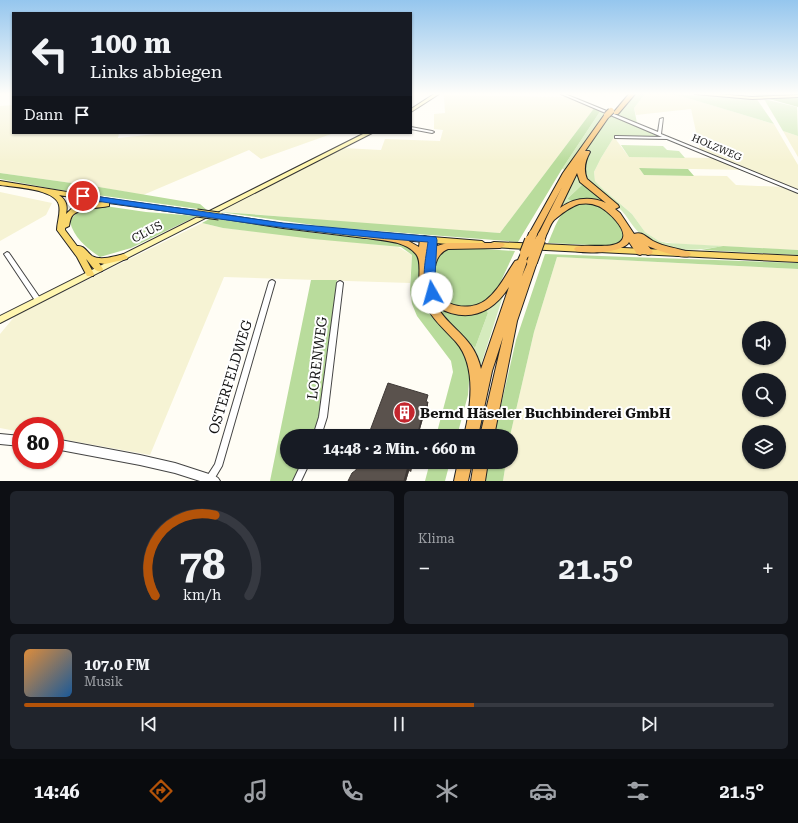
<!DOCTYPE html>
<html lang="de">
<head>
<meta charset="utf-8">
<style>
	body { margin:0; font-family:"Roboto Serif",serif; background:#20242c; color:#f1f3f6; height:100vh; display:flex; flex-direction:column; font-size:15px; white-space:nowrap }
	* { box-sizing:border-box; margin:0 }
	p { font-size:13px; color:#9ea1a6 }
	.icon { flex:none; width:22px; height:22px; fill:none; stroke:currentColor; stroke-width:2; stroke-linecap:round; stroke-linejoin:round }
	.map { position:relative; height:481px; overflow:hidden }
	.side { display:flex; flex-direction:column; gap:10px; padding:10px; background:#0d0f14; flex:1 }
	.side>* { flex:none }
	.hud { position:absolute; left:12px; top:12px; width:400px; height:122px; border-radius:0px; box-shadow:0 1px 3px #0004; background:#171b24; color:#f1f3f6; overflow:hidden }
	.fabs { position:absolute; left:742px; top:321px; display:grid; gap:8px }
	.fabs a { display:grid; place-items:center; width:44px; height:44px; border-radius:50%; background:#171b24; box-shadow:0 1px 3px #0004; font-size:20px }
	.speed { position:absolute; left:12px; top:417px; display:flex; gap:8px; font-size:20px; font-weight:700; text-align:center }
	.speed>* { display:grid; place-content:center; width:52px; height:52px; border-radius:50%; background:#171b24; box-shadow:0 1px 3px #0004; line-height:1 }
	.speed .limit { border:6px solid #d22; background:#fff; color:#111 }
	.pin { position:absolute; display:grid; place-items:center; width:34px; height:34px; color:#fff; margin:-17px; border:2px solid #fff; border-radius:50%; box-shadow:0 1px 4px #0007 }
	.me { position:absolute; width:44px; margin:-22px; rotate:353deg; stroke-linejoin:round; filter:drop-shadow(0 0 3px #0008) }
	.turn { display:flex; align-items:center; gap:14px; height:84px; padding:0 12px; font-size:18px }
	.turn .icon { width:52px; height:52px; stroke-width:2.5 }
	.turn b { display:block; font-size:28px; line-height:34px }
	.then { display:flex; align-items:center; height:38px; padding:0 12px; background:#0003; gap:8px; font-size:15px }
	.big { font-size:30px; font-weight:700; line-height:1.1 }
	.side .widget { flex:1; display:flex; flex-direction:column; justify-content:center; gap:6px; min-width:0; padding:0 14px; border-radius:6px; background:#20242c }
	.side .dial { align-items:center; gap:0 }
	.dial svg { height:104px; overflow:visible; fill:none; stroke:#363941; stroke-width:7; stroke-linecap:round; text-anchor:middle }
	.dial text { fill:#f1f3f6; stroke:none }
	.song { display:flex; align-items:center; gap:12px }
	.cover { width:48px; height:48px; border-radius:6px; background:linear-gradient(135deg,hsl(30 70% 55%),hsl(210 70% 35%)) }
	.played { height:4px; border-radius:2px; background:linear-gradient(90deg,#b45309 60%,#363941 60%) }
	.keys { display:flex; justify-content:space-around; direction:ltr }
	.heat { display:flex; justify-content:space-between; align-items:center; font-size:22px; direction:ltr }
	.side .tiles { flex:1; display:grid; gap:10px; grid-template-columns:1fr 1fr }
	.widget:last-child { grid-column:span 2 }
	.trip { position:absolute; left:280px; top:429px; width:238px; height:40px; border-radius:20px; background:#171b24; box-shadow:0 1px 3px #0004; font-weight:700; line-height:40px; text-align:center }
	.menu { display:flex; height:64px; justify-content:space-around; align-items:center; background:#090b0e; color:#9ea1a6 }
	.menu .icon { width:28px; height:28px }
	.menu .active { color:#b45309 }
	.menu b { font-size:18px; color:#f1f3f6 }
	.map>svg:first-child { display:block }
</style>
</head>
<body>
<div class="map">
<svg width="798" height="481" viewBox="0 0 798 481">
	<rect width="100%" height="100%" fill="#fffdf5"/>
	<path fill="#f6f3d4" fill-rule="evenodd" d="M645 94H667L684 97 774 124 798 165V250L678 244 659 241 645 232 632 214 604 190 595 181 594 172 601 158 614 137 629 157 718 158 700 150 691 109 636 115 634 108ZM639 168 747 170 785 187 736 185 727 176 644 175Z
		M444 95 570 97 595 107 500 233 391 226 215 211 343 148 381 150 385 139 440 141 443 130 434 129V114L445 113Z
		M13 105V133H119L118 138 166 133H334L261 159 249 150 143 195 93 186 0 173V106Z
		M783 131 798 136V157Z
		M0 192 52 203 46 215 0 241Z
		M202 223 223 228 398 247 412 255 410 283 224 277 150 455 55 438V426H21V432L0 428V334L15 316Z
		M557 257 798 269V481H503L506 462H511V436H510L534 332ZM749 328H779V358H749ZM749 380H779V410H749ZM749 432H779V462H749Z"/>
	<path fill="#d5ebbd" d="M635 94H645L634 108 637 123 621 117 670 138 614 137 601 158 594 172 595 181 604 190 632 214 645 232 659 241 667 243 723 246C697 251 665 254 643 236 633 229 628 216 619 208L614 209 583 184 567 199 572 201 559 207 577 174 562 169 601 110 617 115Z
		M667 94 756 98 774 124 684 97Z
		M764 99 797 107 798 136 783 131Z
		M621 145 663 146 667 150 679 151 685 158 629 157Z
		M504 293 479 371 445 320 475 348 488 313 486 310Z"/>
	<path fill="#b9dc9c" d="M751 94H798V107Z
		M595 107 601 110 562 169 518 242 328 227 54 189 0 179V173L93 186 200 204 208 211 500 233Z
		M639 168 688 169 694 176 644 175Z
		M583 184 614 209 580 200 572 201 567 199Z
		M576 203C600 202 619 213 624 239L621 243 612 246 548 243C555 228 559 210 576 203Z
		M105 206 146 212 197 216 131 248 100 257C87 248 74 238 70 222 76 208 92 208 105 206Z
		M211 218 323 234 395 241 416 250 421 260V285L465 355 470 368 468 395 457 436H436L453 372 451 361 417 316 412 304 410 291 412 255 401 247 313 239 223 228 202 223Z
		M723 246 798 250V255L701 250Z
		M454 247 515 251 495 294 479 305 461 308 446 303 435 290 433 270 435 258 442 250Z
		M545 254 798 263V269L557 257 534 332 510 436H494L516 340Z
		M311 280H337L320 417 313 436H287V462H302L293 481H270Z
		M436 302 475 313 486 310 488 313 475 348 438 312Z
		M430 462H450L445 481H425Z
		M488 462H506L503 481H485Z"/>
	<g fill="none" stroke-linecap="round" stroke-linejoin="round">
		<defs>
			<path id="minor" d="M561 94H565L658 132 660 119 663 118 661 134 798 190V193L667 139 615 138V136H616L662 137Z
				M411 127 432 131 434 132 432 133 411 129Z
				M7 252 9 253 40 298 41 300 40 302H36L4 254Z
				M272 280 274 281 275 282 222 466 213 481H204L215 464 269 282 270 281Z
				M340 281 342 282 343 283 327 417 321 436H313L319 417 337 283 338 282Z
				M302 462H310L301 481H293Z"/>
			<path id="tertiary" d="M0 434 21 436V446L0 444Z
				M55 439 140 455 175 463 215 476 218 478 220 481H200L175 473 140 465 55 449Z"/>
			<path id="secondary" d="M434 94H439L411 112V109Z
				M695 94H719L752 97 798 95V97L752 99Z
				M365 133H372L0 323V316Z"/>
			<path id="primary" d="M0 181 122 201 197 211 201 213 197 215 109 203V206C99 208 81 208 74 214 70 217 70 222 69 226L65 228V230L77 246C84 245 87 252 92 256 101 261 115 256 124 254L128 257 127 259 105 264 99 263 103 269 102 271C94 273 91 264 86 259L94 274 93 276H87L77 257 57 230C57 222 61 213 59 205 56 189 14 187 0 185ZM59 195 82 199 66 214C68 205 66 200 59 195ZM89 200 103 202 92 203 81 206Z
				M216 214H219L283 224 365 232 369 235 365 238 283 228 219 218 215 216Z
				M382 233 482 241 486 244 482 247 379 238 378 236Z
				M494 242 584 246 588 249 584 252 491 247 490 245 491 243Z
				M602 247 798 256V262L599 252 598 250Z"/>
			<path id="trunk" d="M629 94H635L618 114H614V112Z
				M605 114 610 115 585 151H589L590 152C585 161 583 169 587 179L618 205 619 207 615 209 620 213 634 234C642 231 646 237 653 241 664 247 677 248 689 252L691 254 689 256C680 259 657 250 648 246L653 252 651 254 648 255 644 253 640 255 637 254 629 242C623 253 587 254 576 251L574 249 576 247C588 243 612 250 621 241 631 231 606 209 598 206 592 203 585 203 579 204 570 207 561 214 554 220 550 224 548 233 545 237H539L538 235 562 187 536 236H530L529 234 563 173ZM577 173 580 182 606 203C590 196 574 198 560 208Z
				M359 231 405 239 419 247 420 239 424 236 427 237 428 240 430 238H436L437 240V246L447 243H503L505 245 500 248 448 249C432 255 431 281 439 294 448 309 473 310 486 300 499 290 506 274 515 261L518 260 522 251H528L530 253 522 276 529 260H535L537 262 517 321 494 436H480L503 337 492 371 478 436H464C471 407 477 366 456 342 444 329 431 318 424 302 422 296 421 290 420 284 418 276 422 261 416 254 403 238 374 241 356 236L355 234ZM509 287 481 369C474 337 452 331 437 307 466 323 491 315 509 287Z
				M458 462H472L468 481H454Z
				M474 462H488L485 481H471Z"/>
		</defs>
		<use href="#minor" stroke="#444" stroke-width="2"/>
		<use href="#tertiary" stroke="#444" stroke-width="2"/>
		<use href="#secondary" stroke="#333" stroke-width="2"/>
		<use href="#primary" stroke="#222" stroke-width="2"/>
		<use href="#trunk" stroke="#222" stroke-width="2"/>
		<use href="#minor" fill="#fff" fill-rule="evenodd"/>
		<use href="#tertiary" fill="#fff" fill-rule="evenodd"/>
		<use href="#secondary" fill="#fff6b0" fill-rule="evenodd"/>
		<use href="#primary" fill="#f9d66b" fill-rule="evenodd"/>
		<use href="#trunk" fill="#f7bc64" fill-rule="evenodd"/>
		<defs>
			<path id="primary-bridge" d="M197 213 219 216"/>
			<path id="trunk-bridge-far2" d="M607 115 611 111"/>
			<path id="trunk-bridge-far1" d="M530 241 533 234
				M540 241 542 235"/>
			<path id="trunk-bridge" d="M525 253 530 240
				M532 262 540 240"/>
		</defs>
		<use href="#primary-bridge" stroke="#222" stroke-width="9" stroke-linecap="butt"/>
		<use href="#trunk-bridge-far2" stroke="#222" stroke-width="8" stroke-linecap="butt"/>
		<use href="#trunk-bridge-far1" stroke="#222" stroke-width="10" stroke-linecap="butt"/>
		<use href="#trunk-bridge" stroke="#222" stroke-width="12" stroke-linecap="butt"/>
		<use href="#primary-bridge" stroke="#f9d66b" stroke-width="7"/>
		<use href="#trunk-bridge-far2" stroke="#f7bc64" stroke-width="6"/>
		<use href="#trunk-bridge-far1" stroke="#f7bc64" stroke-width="8"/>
		<use href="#trunk-bridge" stroke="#f7bc64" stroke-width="10"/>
	</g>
	<path fill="#4d4742" d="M428 402V411L426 415H424L418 436H368Z
		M412 462V467L411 472 409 471 406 481H348Z"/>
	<path fill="#3f3936" d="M428 402V411L426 415 427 406Z
		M425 406 424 415 418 436H417Z
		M412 462V467L411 472V464Z
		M409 463V471L406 481H404Z"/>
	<path fill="#5a524d" stroke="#3f3936" d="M388 383 428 395 426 402H428L427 406H425L417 436H368Z
		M359 462H412L411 464 409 463 404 481H348L352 473 356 470Z"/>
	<linearGradient id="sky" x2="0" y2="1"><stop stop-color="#95c6ee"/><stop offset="0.58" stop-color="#fffefa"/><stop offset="1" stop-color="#fffefa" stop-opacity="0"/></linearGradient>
	<rect width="798" height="162" fill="url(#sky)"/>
	<path fill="#1a73e8" stroke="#114b97" d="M80 194 283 223 436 237 437 240 435 277 437 293 436 296H429C420 281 426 258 428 242 312 234 198 216 83 199L79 196Z"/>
	<defs>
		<symbol id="building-disc" viewBox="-11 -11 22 22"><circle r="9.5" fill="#c4262e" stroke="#fff"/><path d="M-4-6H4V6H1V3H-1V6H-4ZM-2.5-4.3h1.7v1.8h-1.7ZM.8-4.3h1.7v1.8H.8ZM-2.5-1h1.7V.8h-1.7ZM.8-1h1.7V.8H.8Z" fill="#fff"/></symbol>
	</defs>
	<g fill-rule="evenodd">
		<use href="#building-disc" x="392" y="400" width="25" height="25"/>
	</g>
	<g text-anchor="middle" stroke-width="4" stroke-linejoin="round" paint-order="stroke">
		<g font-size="10" fill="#111" stroke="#fff">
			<text transform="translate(717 147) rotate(23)" y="4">HOLZWEG</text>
		</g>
		<g font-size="12" fill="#111" stroke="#fff">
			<text transform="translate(147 232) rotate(-27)" y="4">CLUS</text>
		</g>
		<g font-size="14" fill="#111" stroke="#fff">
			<text transform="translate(317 358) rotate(-83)" y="5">LORENWEG</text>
			<text transform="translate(230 377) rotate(-73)" y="5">OSTERFELDWEG</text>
		</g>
		<g font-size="14" font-weight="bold" fill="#111" stroke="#fff" text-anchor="start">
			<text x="420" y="418">Bernd Häseler Buchbinderei GmbH</text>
		</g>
	</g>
</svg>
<div class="fabs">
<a><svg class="icon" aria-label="sound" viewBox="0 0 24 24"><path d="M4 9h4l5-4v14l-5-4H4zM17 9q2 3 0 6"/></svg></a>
<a><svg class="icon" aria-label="search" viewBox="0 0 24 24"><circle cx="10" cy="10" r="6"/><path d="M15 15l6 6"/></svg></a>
<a><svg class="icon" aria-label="layers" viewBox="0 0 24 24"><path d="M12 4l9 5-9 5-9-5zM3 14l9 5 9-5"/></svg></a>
</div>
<div class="speed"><div class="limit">80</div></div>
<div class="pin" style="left:83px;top:196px;background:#d93025"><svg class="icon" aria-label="arrive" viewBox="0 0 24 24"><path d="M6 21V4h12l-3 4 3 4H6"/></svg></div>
<svg class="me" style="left:432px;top:293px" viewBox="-20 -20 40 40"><circle r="19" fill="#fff"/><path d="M0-13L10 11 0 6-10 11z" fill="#1a73e8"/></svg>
<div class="trip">14:48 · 2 Min. · 660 m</div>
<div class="hud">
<div class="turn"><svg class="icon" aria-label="left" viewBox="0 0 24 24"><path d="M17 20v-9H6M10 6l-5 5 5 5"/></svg><div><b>100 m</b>Links abbiegen</div></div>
<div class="then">Dann<svg class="icon" aria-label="arrive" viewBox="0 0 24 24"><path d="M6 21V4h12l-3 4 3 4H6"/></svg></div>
</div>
</div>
<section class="side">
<div class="tiles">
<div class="widget dial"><svg viewBox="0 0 100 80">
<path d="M14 69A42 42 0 1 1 86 69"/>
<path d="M14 69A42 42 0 0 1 60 7" stroke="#b45309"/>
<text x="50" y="56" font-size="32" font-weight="700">78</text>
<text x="50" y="72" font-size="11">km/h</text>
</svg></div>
<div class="widget"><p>Klima</p>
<div class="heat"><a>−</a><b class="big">21.5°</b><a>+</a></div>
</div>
<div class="widget">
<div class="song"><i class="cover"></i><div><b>107.0 FM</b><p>Musik</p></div></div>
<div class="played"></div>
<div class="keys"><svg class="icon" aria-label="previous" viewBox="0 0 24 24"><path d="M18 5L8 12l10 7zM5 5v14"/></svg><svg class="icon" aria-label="pause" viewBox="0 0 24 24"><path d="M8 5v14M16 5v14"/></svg><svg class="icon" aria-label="next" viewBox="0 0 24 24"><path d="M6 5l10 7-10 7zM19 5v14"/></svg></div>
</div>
</div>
</section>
<nav class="menu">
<b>14:46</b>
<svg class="icon active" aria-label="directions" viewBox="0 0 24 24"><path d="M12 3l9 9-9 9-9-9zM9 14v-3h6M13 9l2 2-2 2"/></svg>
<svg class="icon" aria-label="music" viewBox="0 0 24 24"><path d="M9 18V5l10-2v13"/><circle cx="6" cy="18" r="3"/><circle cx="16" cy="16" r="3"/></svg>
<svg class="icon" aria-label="phone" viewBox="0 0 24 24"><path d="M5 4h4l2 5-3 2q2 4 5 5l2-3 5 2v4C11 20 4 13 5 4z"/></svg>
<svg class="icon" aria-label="climate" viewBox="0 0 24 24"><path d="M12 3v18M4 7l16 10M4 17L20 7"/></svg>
<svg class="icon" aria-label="car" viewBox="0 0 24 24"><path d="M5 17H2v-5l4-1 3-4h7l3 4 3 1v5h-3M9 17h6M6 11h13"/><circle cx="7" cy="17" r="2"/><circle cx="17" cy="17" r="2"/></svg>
<svg class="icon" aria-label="filters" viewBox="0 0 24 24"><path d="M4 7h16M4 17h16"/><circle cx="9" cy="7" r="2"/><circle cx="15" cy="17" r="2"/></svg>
<b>21.5°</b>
</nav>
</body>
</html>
